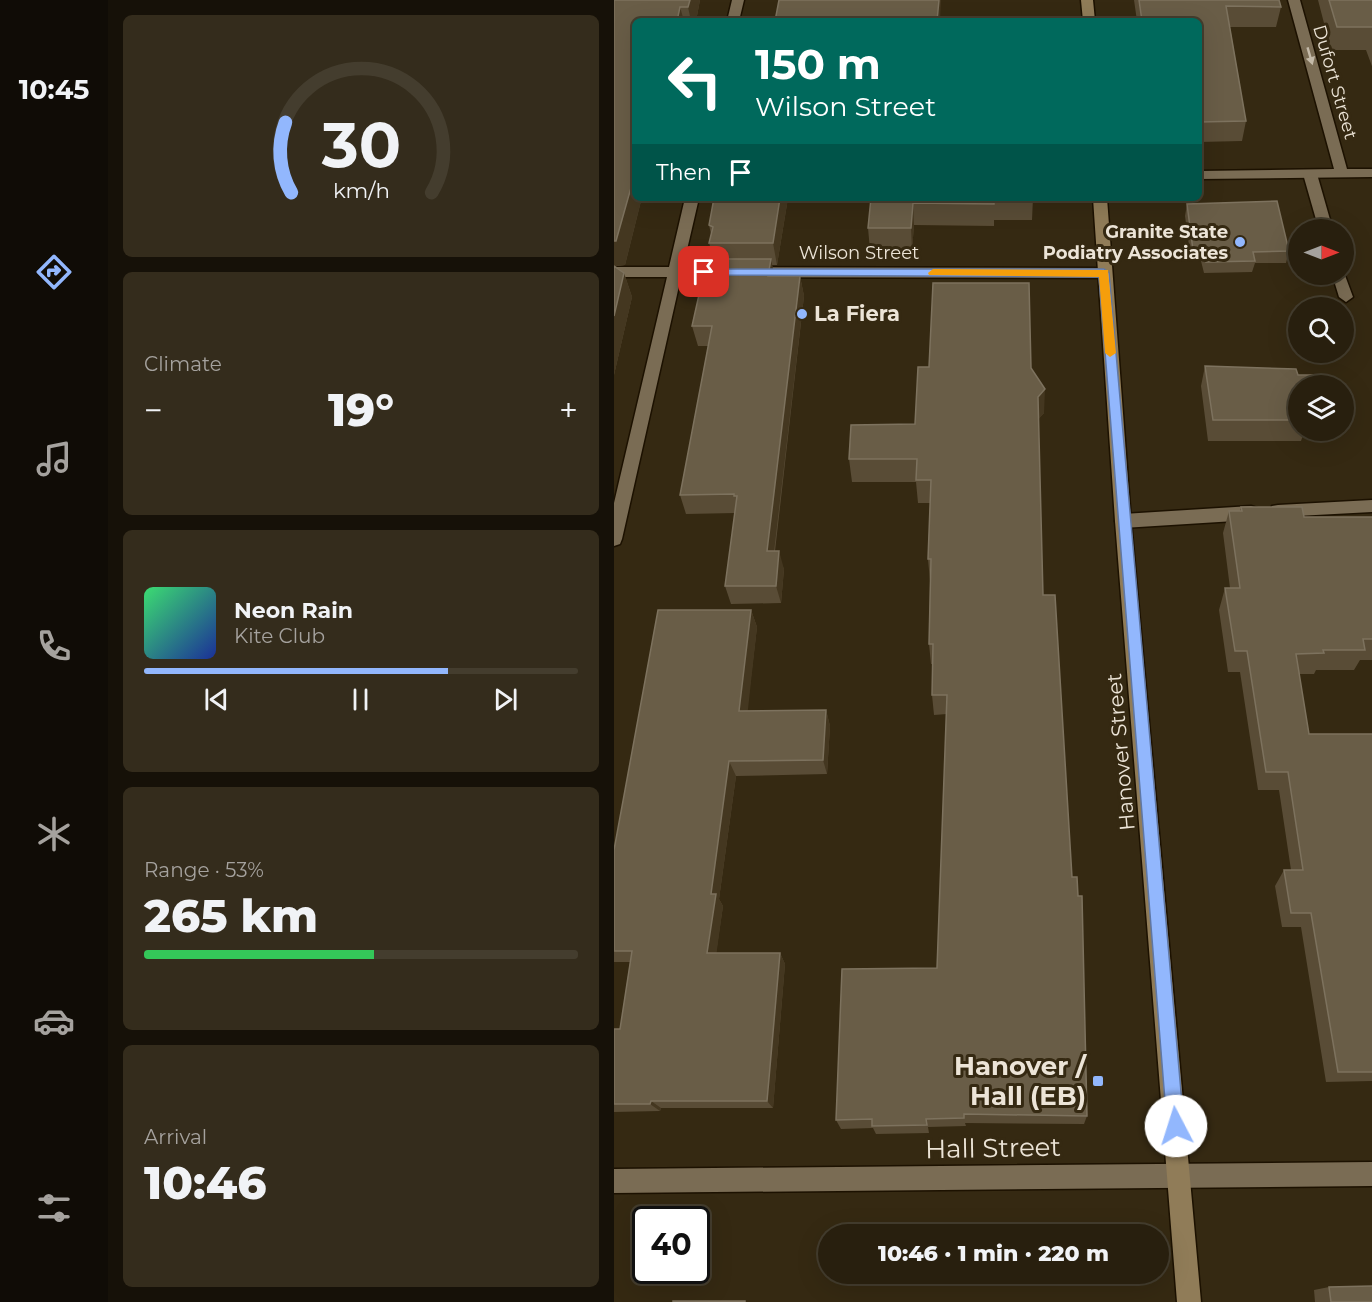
<!DOCTYPE html>
<html lang="en">
<head>
<meta charset="utf-8">
<style>
	body { margin:0; font-family:Montserrat,sans-serif; background:#342c1c; color:#f1f3f6; height:100vh; display:flex; flex-direction:column; font-size:22px; white-space:nowrap }
	* { box-sizing:border-box; margin:0 }
	p { font-size:20px; color:#a5a29e }
	.icon { flex:none; width:33px; height:33px; fill:none; stroke:currentColor; stroke-width:2; stroke-linecap:round; stroke-linejoin:round }
	.map { position:relative; flex:1; overflow:hidden }
	.drawer { display:flex; flex-direction:column; gap:15px; padding:15px; background:#161108; width:506px }
	.drawer>* { flex:none }
	.hud { position:absolute; left:18px; top:18px; width:570px; height:183px; border-radius:9px; box-shadow:0 6px 24px #0002,0 0 0 2px #443d2e; background:#00695c; color:#fff; overflow:hidden }
	.needle { width:39px; rotate:90deg }
	.controls { position:absolute; left:674px; top:219px; display:grid; gap:12px }
	.controls a { display:grid; place-items:center; width:66px; height:66px; border-radius:50%; background:#281f0e; box-shadow:0 6px 24px #0002,0 0 0 2px #443d2e; font-size:30px }
	.speed { position:absolute; left:18px; top:1206px; display:flex; gap:12px; font-size:30px; font-weight:700; text-align:center }
	.speed>* { display:grid; place-content:center; width:78px; height:78px; border-radius:50%; background:#281f0e; box-shadow:0 6px 24px #0002,0 0 0 2px #443d2e; line-height:1 }
	.speed .limit { border:3px solid #111; border-radius:9px; background:#fff; color:#111 }
	.pin { position:absolute; display:grid; place-items:center; width:51px; height:51px; color:#fff; margin:-26px; border-radius:12px; box-shadow:0 3px 9px #0006 }
	.me { position:absolute; width:66px; margin:-33px; rotate:355deg; stroke-linejoin:round; filter:drop-shadow(0 0 4px #0008) }
	.turn { display:flex; align-items:center; gap:21px; height:126px; padding:0 24px; font-size:27px }
	.turn .icon { width:78px; height:78px; stroke-width:2.5 }
	.turn b { display:block; font-size:42px; line-height:51px }
	.then { display:flex; align-items:center; height:57px; padding:0 24px; background:#0003; gap:12px; font-size:22px }
	.big { font-size:45px; font-weight:800; line-height:1.1 }
	.drawer .card { flex:1; display:flex; flex-direction:column; justify-content:center; gap:9px; min-width:0; padding:0 21px; border-radius:9px; background:#342c1c }
	.drawer .dial { align-items:center; gap:0 }
	.dial svg { height:156px; overflow:visible; fill:none; stroke:#443d2e; stroke-width:7; stroke-linecap:round; text-anchor:middle }
	.dial text { fill:#f1f3f6; stroke:none }
	.song { display:flex; align-items:center; gap:18px }
	.cover { width:72px; height:72px; border-radius:9px; background:linear-gradient(135deg,hsl(140 70% 55%),hsl(230 70% 35%)) }
	.played { height:6px; border-radius:3px; background:linear-gradient(90deg,#92b7fd 70%,#443d2e 70%) }
	.keys { display:flex; justify-content:space-around; direction:ltr }
	.heat { display:flex; justify-content:space-between; align-items:center; font-size:33px; direction:ltr }
	.charge { height:9px; border-radius:4px; background:linear-gradient(90deg,#34c759 53%,#443d2e 0) }
	.trip { position:absolute; left:204px; top:1224px; width:351px; height:60px; border-radius:30px; background:#281f0e; box-shadow:0 6px 24px #0002,0 0 0 2px #443d2e; font-weight:800; line-height:60px; text-align:center }
	main { display:flex; flex:1; min-height:0 }
	.tab-bar { display:flex; flex-direction:column; width:108px; justify-content:space-around; align-items:center; background:#100c06; color:#a5a29e }
	.tab-bar .icon { width:42px; height:42px }
	.tab-bar .selected { color:#92b7fd }
	.tab-bar b { font-size:27px; color:#f1f3f6 }
	.map>svg:first-child { display:block }
</style>
</head>
<body>
<main>
<nav class="tab-bar">
<b>10:45</b>
<svg class="icon selected" aria-label="directions" viewBox="0 0 24 24"><path d="M12 3l9 9-9 9-9-9zM9 14v-3h6M13 9l2 2-2 2"/></svg>
<svg class="icon" aria-label="music" viewBox="0 0 24 24"><path d="M9 18V5l10-2v13"/><circle cx="6" cy="18" r="3"/><circle cx="16" cy="16" r="3"/></svg>
<svg class="icon" aria-label="phone" viewBox="0 0 24 24"><path d="M5 4h4l2 5-3 2q2 4 5 5l2-3 5 2v4C11 20 4 13 5 4z"/></svg>
<svg class="icon" aria-label="climate" viewBox="0 0 24 24"><path d="M12 3v18M4 7l16 10M4 17L20 7"/></svg>
<svg class="icon" aria-label="car" viewBox="0 0 24 24"><path d="M5 17H2v-5l4-1 3-4h7l3 4 3 1v5h-3M9 17h6M6 11h13"/><circle cx="7" cy="17" r="2"/><circle cx="17" cy="17" r="2"/></svg>
<svg class="icon" aria-label="filters" viewBox="0 0 24 24"><path d="M4 7h16M4 17h16"/><circle cx="9" cy="7" r="2"/><circle cx="15" cy="17" r="2"/></svg>
</nav>
<section class="drawer">
<div class="card dial"><svg viewBox="0 0 100 80">
<path d="M14 69A42 42 0 1 1 86 69"/>
<path d="M14 69A42 42 0 0 1 11 33" stroke="#92b7fd"/>
<text x="50" y="56" font-size="32" font-weight="700">30</text>
<text x="50" y="72" font-size="11">km/h</text>
</svg></div>
<div class="card"><p>Climate</p>
<div class="heat"><a>−</a><b class="big">19°</b><a>+</a></div>
</div>
<div class="card">
<div class="song"><i class="cover"></i><div><b>Neon Rain</b><p>Kite Club</p></div></div>
<div class="played"></div>
<div class="keys"><svg class="icon" aria-label="previous" viewBox="0 0 24 24"><path d="M18 5L8 12l10 7zM5 5v14"/></svg><svg class="icon" aria-label="pause" viewBox="0 0 24 24"><path d="M8 5v14M16 5v14"/></svg><svg class="icon" aria-label="next" viewBox="0 0 24 24"><path d="M6 5l10 7-10 7zM19 5v14"/></svg></div>
</div>
<div class="card"><p>Range · 53%</p><b class="big">265 km</b><div class="charge"></div></div>
<div class="card"><p>Arrival</p><b class="big">10:46</b></div>
</section>
<div class="map">
<svg width="759" height="1302" viewBox="0 0 759 1302">
	<rect width="100%" height="100%" fill="#352912"/>
	<g fill="none" stroke-linecap="round" stroke-linejoin="round">
		<defs>
			<path id="lane" d="M696 170 703 174 719 230H705L689 174Z
				M729 270 739 297 732 302 725 297 718 274H729Z
				M759 500V512L664 517 658 516 656 511 658 506 664 505Z
				M637 506 643 508 645 513 643 518 637 520 509 528 503 526 501 521 503 516 509 514Z"/>
			<path id="street" d="M118 0H130L125 21H113Z
				M674 0H686L733 169H759V177L585 179V171L720 169Z
				M71 198H85L69 267 490 268 497 273 490 278 67 277 8 539 6 544 0 546V503L53 277H0V267H55Z
				M759 1162V1186L0 1193V1169Z"/>
			<path id="secondary" d="M467 0H479L481 21H469Z
				M479 198H493L517 521 587 1302H563L501 521Z"/>
		</defs>
		<use href="#lane" stroke="#1c1100" stroke-width="3"/>
		<use href="#street" stroke="#1c1100" stroke-width="3"/>
		<use href="#secondary" stroke="#1c1100" stroke-width="3"/>
		<use href="#lane" fill="#7a6c54" fill-rule="evenodd"/>
		<use href="#street" fill="#7a6c54" fill-rule="evenodd"/>
		<use href="#secondary" fill="#907c58" fill-rule="evenodd"/>
	</g>
	<path fill="#594c36" d="M0 0H86L82 21H21V198H35L34 201H27L11 265 2 266 3 268 10 273 18 297 0 375Z
		M520 0H665L667 7 662 27H616L632 121 628 141 585 142V21H523Z
		M704 0H759V69L752 50H717Z
		M100 198H174L163 265H158L160 276H186L190 296 161 551 170 569 167 603 117 604 111 586 121 513 72 514 66 495 94 346H84L78 326 100 259 95 243 97 234 95 225Z
		M257 198H419L418 220H380V226L300 225 298 250H256L254 228Z
		M573 204 675 251 672 263H641L638 272 590 273 587 261H577L571 216Z
		M591 366 684 386V430H714L713 431H704L703 435H689L687 441H594L587 386Z
		M417 368 430 413 424 419 429 595 473 1116 470 1124 351 1123 352 1126 314 1127 315 1133 262 1134 259 1128 227 1129 222 1120 323 968 333 714 320 715 318 695V664H317L315 644 316 581 314 559 316 503H304L302 482H238L235 459 301 424Z
		M627 507 690 517H759V660H746L740 670H702L700 674H685L695 734H759V1081L712 1082 687 927H668L661 886 670 870H677L665 790H644L626 672H614L605 610 611 588H616L609 533 615 511H626Z
		M137 610 143 627 133 711 212 710 216 726 213 774 122 776 105 899 109 906 102 953H166L171 964 159 1108H47L46 1111 0 1112V1029H6L16 962H0V850Z
		M715 1287 759 1302H701L700 1290Z"/>
	<path fill="#443720" d="M76 0H86L82 21H77L74 7Z
		M325 0H327L326 21H323Z
		M66 7 70 21H63Z
		M20 177 21 181V198H26L27 201 11 265 2 266 7 279 0 275V241Z
		M166 198H174L163 265 159 243Z
		M299 203 300 225 298 250 297 228Z
		M157 259 161 279 154 276Z
		M10 273 18 297 0 375V316Z
		M186 276 190 296 158 569 153 551Z
		M431 389 430 413 423 421 424 397Z
		M165 551 170 569 167 603 162 586Z
		M137 610 143 627 132 727 125 711Z
		M212 710 216 726 213 774 209 760Z
		M115 761 122 776 105 899 109 906 101 964 93 953 97 894Z
		M166 953 171 964 159 1108 153 1101Z
		M37 1101 47 1108 46 1111 36 1104Z"/>
	<path fill="#695d47" stroke="#7d725e" stroke-width="1.5" d="M0 0H76L74 7H66L63 21H21V177H20L2 241H0Z
		M165 0H325L323 21H161Z
		M525 0H665L667 7 612 6 632 121 585 122V21H528Z
		M715 0H759V27H723Z
		M100 198H166L159 243H95L99 227 95 225Z
		M257 198H380V204L299 203 297 228H254Z
		M663 201 675 251 639 252 641 261 592 262 590 250H579L573 204Z
		M93 259H157L154 276H186L153 551H165L162 586H111L123 496H120V494L66 495 98 326H78Z
		M0 266 10 273 0 316Z
		M319 283H415L417 368 431 389 424 397 429 595H441L458 877H463L464 896H468L473 1116 350 1114V1118L312 1119 313 1125 258 1126V1119L222 1120 228 969 323 968 333 695H318L319 644H315L317 559H314L317 480H302L303 459H235L237 425 301 424 304 367H315Z
		M591 366 682 369 684 375H713L715 386H684V420H599Z
		M627 507H688L690 517H759V639H749L751 650H709L710 653 682 654 695 734H759V1072H724L697 913H677L670 870H689L674 772H652L633 651H621L611 588H626L615 511H628Z
		M44 610H137L125 711 212 710 209 760 115 761 97 894H102L93 953H166L153 1101H37L36 1104H0V1029H6L18 951H0V850Z
		M759 1286V1302H717L715 1287Z
		M59 1301H131V1302H59Z"/>
	<defs><path id="oneway-solid" d="M-6-.8H1V-3.2L6.5 0L1 3.2V.8H-6Z" transform="scale(1.5)"/></defs>
	<use fill="#c4baa9" href="#oneway-solid" transform="translate(696 56) rotate(74)"/>
	<path fill="#92b7fd" stroke="#5f77a4" stroke-width="1.5" d="M90 269H490L495 273 570 1126 568 1132 562 1135 555 1132 553 1126 485 277 86 275V270Z"/>
	<path fill="#f59e0b" d="M319 269 494 270 502 353 496 357 491 353 485 277 315 275 314 273Z"/>
	<g fill="#92b7fd" stroke="#352912" stroke-width="2">
		<circle cx="626" cy="242" r="6"/>
		<circle cx="188" cy="314" r="6"/>
		<rect x="478" y="1075" width="12" height="12" rx="3"/>
	</g>
	<g text-anchor="middle" stroke-width="6" stroke-linejoin="round" paint-order="stroke">
		<g font-size="18" fill="#ece4d7" stroke="#352912">
			<text transform="translate(721 82) rotate(74)" y="6">Dufort Street</text>
			<text x="245" y="259">Wilson Street</text>
		</g>
		<g font-size="18" font-weight="bold" fill="#ece4d7" stroke="#352912" text-anchor="end">
			<text x="614" y="238">Granite State<tspan x="614" dy="21">Podiatry Associates</tspan></text>
		</g>
		<g font-size="21" font-weight="bold" fill="#ece4d7" stroke="#352912" text-anchor="start">
			<text x="200" y="321">La Fiera</text>
		</g>
		<g font-size="21" fill="#ece4d7" stroke="#352912">
			<text transform="translate(507 752) rotate(-95)" y="7">Hanover Street</text>
		</g>
		<g font-size="26" font-weight="bold" fill="#ece4d7" stroke="#352912" text-anchor="end">
			<text x="472" y="1075">Hanover /<tspan x="472" dy="30">Hall (EB)</tspan></text>
		</g>
		<g font-size="26" fill="#ece4d7" stroke="#352912">
			<text transform="translate(379 1148) rotate(-1)" y="9">Hall Street</text>
		</g>
	</g>
</svg>
<div class="controls">
<a><svg class="needle" viewBox="-14 -14 28 28"><path d="M0-13l5 13h-10z" fill="#e53935"/><path d="M0 13l5-13h-10z" fill="#a5a29e"/></svg></a>
<a><svg class="icon" aria-label="search" viewBox="0 0 24 24"><circle cx="10" cy="10" r="6"/><path d="M15 15l6 6"/></svg></a>
<a><svg class="icon" aria-label="layers" viewBox="0 0 24 24"><path d="M12 4l9 5-9 5-9-5zM3 14l9 5 9-5"/></svg></a>
</div>
<div class="speed"><div class="limit">40</div></div>
<div class="pin" style="left:90px;top:272px;background:#d93025"><svg class="icon" aria-label="arrive" viewBox="0 0 24 24"><path d="M6 21V4h12l-3 4 3 4H6"/></svg></div>
<svg class="me" style="left:562px;top:1126px" viewBox="-20 -20 40 40"><circle r="19" fill="#fff"/><path d="M0-13L10 11 0 6-10 11z" fill="#92b7fd"/></svg>
<div class="trip">10:46 · 1 min · 220 m</div>
<div class="hud">
<div class="turn"><svg class="icon" aria-label="left" viewBox="0 0 24 24"><path d="M17 20v-9H6M10 6l-5 5 5 5"/></svg><div><b>150 m</b>Wilson Street</div></div>
<div class="then">Then<svg class="icon" aria-label="arrive" viewBox="0 0 24 24"><path d="M6 21V4h12l-3 4 3 4H6"/></svg></div>
</div>
</div>
</main>
</body>
</html>
